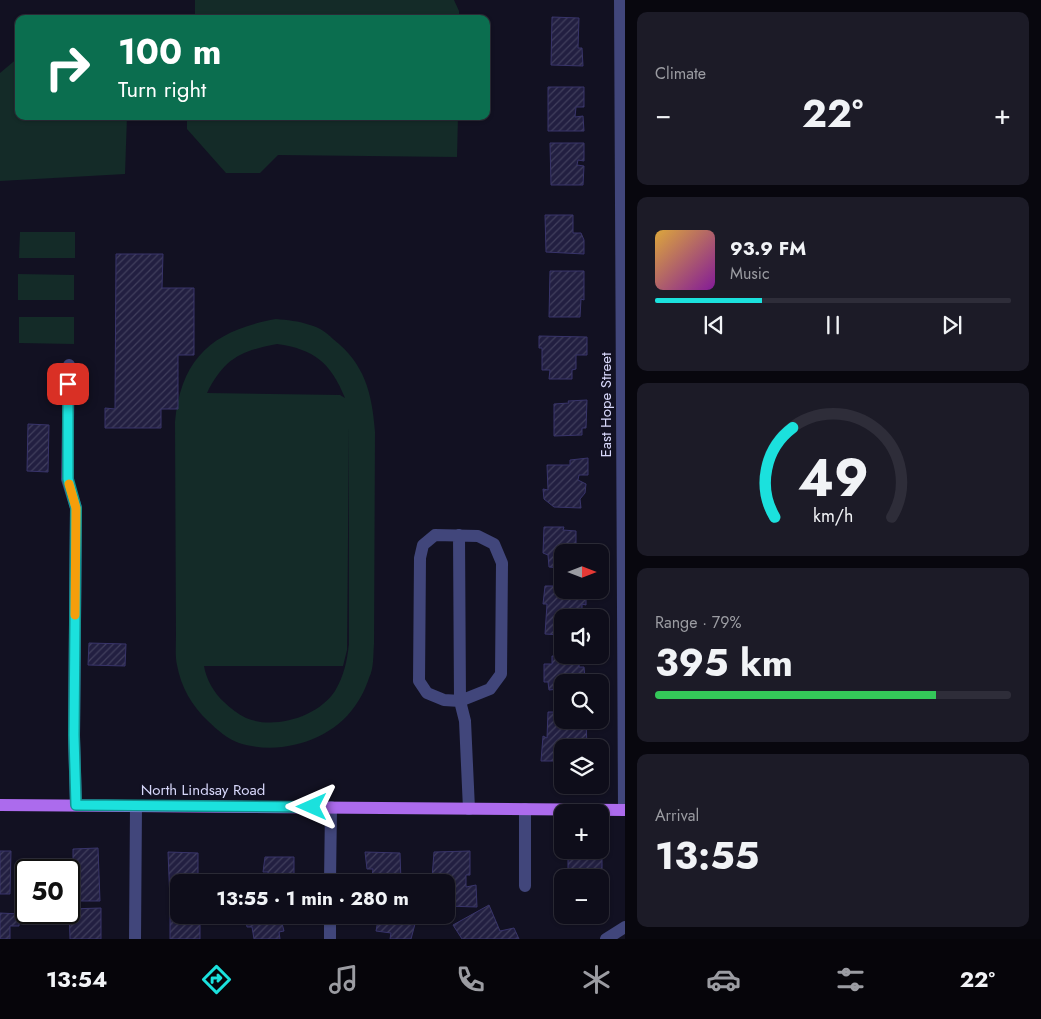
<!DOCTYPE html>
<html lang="en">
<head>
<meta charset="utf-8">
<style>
	body { margin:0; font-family:Jost,sans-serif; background:#1c1b27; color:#f1f3f6; height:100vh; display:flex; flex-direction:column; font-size:19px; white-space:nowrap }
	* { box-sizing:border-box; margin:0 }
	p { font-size:16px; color:#9b9ca2 }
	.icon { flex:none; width:28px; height:28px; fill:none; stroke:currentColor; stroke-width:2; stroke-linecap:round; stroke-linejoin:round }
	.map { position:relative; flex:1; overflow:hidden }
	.drawer { display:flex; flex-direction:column; gap:12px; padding:12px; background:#08070e; width:416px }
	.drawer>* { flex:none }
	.top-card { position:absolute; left:15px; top:15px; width:475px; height:105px; border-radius:10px; box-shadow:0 1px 4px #0004,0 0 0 1px #2e2d39; background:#0b6e4f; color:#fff; overflow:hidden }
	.needle { width:32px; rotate:90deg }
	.fabs { position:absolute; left:554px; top:544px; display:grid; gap:10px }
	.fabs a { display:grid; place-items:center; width:55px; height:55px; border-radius:10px; background:#0e0d1a; box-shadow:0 1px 4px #0004,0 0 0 1px #2e2d39; font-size:25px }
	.speed { position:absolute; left:15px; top:859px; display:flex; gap:10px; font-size:25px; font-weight:700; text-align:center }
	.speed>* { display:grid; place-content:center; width:65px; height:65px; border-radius:50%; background:#0e0d1a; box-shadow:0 1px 4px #0004,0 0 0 1px #2e2d39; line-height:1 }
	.speed .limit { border:2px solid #111; border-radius:8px; background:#fff; color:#111 }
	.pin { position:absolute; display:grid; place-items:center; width:42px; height:42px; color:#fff; margin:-21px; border-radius:10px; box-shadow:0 2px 8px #0006 }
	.me { position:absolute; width:55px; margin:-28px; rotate:270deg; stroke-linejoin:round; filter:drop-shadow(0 0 4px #0008) }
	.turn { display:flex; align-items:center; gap:18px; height:105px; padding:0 20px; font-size:22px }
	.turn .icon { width:65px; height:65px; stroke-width:2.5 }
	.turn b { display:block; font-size:35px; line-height:42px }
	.big { font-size:38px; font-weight:700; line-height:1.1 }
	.drawer .widget { flex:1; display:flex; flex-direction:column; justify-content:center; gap:8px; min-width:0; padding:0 18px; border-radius:10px; background:#1c1b27 }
	.drawer .dial { align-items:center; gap:0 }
	.dial svg { height:130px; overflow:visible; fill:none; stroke:#2e2d39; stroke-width:7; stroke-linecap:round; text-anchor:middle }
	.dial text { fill:#f1f3f6; stroke:none }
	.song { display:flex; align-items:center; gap:15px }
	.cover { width:60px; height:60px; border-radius:8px; background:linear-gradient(135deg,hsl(40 70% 55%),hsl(290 70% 35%)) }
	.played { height:5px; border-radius:2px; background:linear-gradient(90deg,#1be1dd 30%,#2e2d39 30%) }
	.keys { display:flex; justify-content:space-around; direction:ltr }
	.heat { display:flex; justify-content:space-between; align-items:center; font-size:28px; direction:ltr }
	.charge { height:8px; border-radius:4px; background:linear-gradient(90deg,#34c759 79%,#2e2d39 0) }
	.trip { position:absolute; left:170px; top:874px; width:285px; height:50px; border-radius:10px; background:#0e0d1a; box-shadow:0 1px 4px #0004,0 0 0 1px #2e2d39; font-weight:700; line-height:50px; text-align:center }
	.tab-bar { display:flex; height:80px; justify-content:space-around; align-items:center; background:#06050a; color:#9b9ca2 }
	.tab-bar .icon { width:35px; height:35px }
	.tab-bar .current { color:#1be1dd }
	.tab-bar b { font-size:22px; color:#f1f3f6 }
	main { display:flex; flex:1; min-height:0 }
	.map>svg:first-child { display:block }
</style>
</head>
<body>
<main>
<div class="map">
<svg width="625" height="939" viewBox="0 0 625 939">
	<defs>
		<pattern id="building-hatch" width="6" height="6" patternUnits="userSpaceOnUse" patternTransform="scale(1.25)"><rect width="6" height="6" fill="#221f41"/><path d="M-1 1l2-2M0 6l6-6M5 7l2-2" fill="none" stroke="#413f5d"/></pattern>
	</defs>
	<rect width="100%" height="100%" fill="#121122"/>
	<path fill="#142b28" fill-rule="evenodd" d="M195 0H454L459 11V19H195Z
		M19 57V116H127L125 174 0 181V73Z
		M187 116H458L457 157 278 155 260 173H226L187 129Z
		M20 232H75V258H19Z
		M18 274 74 275V300H18Z
		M19 317H74V344L19 343Z
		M276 319C287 320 299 321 310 325 319 327 327 333 333 339 365 364 372 393 375 432L374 644C373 655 374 668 369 678 366 687 361 698 355 706 331 741 280 756 239 743 228 739 217 730 208 721 192 706 181 687 177 665 175 656 176 645 176 635L175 422C181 357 214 330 276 319ZM277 344C314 349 331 363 345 398L340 395 207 393C224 359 240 351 277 344ZM349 426V644C347 661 344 676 335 691 318 717 274 730 246 718 238 714 230 708 224 702 214 693 206 679 204 666H343L347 650Z"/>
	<path fill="url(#building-hatch)" stroke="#38346a" d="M552 17 579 18 578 48H582L583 66 551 65Z
		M548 87H584V107H576L575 117 583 116 584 131H548Z
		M550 143H584V161L578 160 577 165 584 166 583 185H551Z
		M545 215H573V233H581L584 240V254L546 252Z
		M116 254H163L162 288H194V355H178V409H161V428H105V408L115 409Z
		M550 271H584V300L581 299 580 317H549Z
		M539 336 587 337V355H576V369L572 370V379H549L550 370H542V348H539Z
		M587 400 586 428H582V435L554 436V404L569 403 568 401Z
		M28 424 49 425 48 472 27 471Z
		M588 458V475H579L578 480 586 484 585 493 580 499 581 508 554 507 544 499 543 489 548 490 547 465H570V460Z
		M544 527H564L563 530 576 531V550H570L571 552H562V568L549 567 548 555 543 553Z
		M545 586H562V590H586V605L582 604V616L562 618V635L545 634 547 604H543Z
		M89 643 126 644 125 666 88 665Z
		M552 656H580L579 667H584L585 678H581V682H562V695H561L559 689 549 690 548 682H544V664H552Z
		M548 712H562V720H586L587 748H562V761H541L543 736 547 738Z
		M98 848 100 901H73V898L69 899V871H73V849Z
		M0 851H11L10 894H0Z
		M470 851V875H466V887L476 885 477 907 446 906V882H436V880L432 878 434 852Z
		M168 852 198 853V882H179V901H170Z
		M365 852 400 853 401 882H364V879H376L377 877 372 876 373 869H367Z
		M568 853 602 854V903H600V878H571V872L568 871Z
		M265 857H294V882H268V872H263Z
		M489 905 500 931 514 928 519 939H462L453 925Z
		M101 908V939H70L69 909Z
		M170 908H179V915H200V939H170Z
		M0 913 20 914 19 926H10V939H0Z
		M245 915H276V918L280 916 284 931 279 932 280 939H254L252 927H247Z
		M379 915H402L399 921 415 924 411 939H390L391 933 376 931Z"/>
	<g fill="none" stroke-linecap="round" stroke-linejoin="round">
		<path stroke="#41467b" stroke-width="12" d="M620 0 624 810
			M69 365 67 479 76 508 74 739 76 805
			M435 535 478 536 494 544 502 563 501 674 490 689 460 701 444 700 427 693 419 681 420 558 423 545Z
			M459 535 460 701 465 721 469 809
			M330 882 331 807
			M525 886V809
			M135 939 136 806
			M330 939V915
			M606 939 625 927"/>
		<path stroke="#ac6bed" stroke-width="12" d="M0 805 625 810"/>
	</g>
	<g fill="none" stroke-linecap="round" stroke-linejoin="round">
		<defs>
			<path id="route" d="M68 384V479L76 508 74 735 76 805 312 807"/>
		</defs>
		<use href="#route" stroke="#129290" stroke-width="12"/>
		<use href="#route" stroke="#1be1dd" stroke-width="9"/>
		<path stroke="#f59e0b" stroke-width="9" d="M69 484 76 508 75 615"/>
	</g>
	<g text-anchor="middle" stroke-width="4" stroke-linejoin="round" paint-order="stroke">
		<g font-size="15" fill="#d7d7fa" stroke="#121122">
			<text transform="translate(606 405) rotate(-90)" y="5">East Hope Street</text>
			<text x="203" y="795">North Lindsay Road</text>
		</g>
	</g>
</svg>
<div class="fabs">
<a><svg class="needle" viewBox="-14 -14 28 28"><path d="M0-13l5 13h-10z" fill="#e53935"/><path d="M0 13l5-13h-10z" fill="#9b9ca2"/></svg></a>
<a><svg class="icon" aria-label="sound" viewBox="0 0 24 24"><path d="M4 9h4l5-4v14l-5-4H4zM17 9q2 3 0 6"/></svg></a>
<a><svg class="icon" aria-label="search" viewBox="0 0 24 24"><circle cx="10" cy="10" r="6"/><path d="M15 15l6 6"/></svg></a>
<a><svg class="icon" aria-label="layers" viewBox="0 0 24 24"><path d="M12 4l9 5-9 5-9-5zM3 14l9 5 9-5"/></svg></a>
<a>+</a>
<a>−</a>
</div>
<div class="speed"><div class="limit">50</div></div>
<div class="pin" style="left:68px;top:384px;background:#d93025"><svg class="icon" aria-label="arrive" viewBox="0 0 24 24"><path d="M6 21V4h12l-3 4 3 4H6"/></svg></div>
<svg class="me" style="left:312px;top:807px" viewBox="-20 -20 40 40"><path d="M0-17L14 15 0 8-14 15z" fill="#1be1dd" stroke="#fff" stroke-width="4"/></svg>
<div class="trip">13:55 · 1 min · 280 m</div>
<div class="top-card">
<div class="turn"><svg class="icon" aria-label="right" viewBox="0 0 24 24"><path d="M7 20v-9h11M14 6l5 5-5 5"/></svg><div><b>100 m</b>Turn right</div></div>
</div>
</div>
<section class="drawer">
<div class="widget"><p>Climate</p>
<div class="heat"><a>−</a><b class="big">22°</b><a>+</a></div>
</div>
<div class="widget">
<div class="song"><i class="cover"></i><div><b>93.9 FM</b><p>Music</p></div></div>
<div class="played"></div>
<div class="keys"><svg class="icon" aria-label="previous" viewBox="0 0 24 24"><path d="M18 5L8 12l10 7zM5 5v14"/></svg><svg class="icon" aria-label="pause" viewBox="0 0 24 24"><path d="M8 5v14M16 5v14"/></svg><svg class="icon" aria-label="next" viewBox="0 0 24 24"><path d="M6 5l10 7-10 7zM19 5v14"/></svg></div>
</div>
<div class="widget dial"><svg viewBox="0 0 100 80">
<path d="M14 69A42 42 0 1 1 86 69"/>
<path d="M14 69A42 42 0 0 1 25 14" stroke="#1be1dd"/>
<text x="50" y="56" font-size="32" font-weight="700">49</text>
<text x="50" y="72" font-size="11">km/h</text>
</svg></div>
<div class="widget"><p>Range · 79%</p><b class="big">395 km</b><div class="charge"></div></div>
<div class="widget"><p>Arrival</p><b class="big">13:55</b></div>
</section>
</main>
<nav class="tab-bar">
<b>13:54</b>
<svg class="icon current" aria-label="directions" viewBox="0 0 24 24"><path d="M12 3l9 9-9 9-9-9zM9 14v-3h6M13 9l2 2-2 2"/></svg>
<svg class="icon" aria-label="music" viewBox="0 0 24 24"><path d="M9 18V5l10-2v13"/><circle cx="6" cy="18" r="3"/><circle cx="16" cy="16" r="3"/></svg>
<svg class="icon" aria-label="phone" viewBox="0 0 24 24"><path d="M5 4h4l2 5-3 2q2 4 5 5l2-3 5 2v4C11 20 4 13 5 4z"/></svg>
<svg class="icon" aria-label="climate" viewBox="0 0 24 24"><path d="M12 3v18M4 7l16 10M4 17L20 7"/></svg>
<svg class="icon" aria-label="car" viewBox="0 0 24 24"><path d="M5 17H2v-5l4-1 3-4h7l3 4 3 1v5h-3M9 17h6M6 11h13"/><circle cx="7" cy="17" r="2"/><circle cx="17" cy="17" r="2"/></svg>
<svg class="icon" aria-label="filters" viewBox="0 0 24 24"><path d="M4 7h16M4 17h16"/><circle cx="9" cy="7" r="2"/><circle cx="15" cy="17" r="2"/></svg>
<b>22°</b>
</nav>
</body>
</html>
